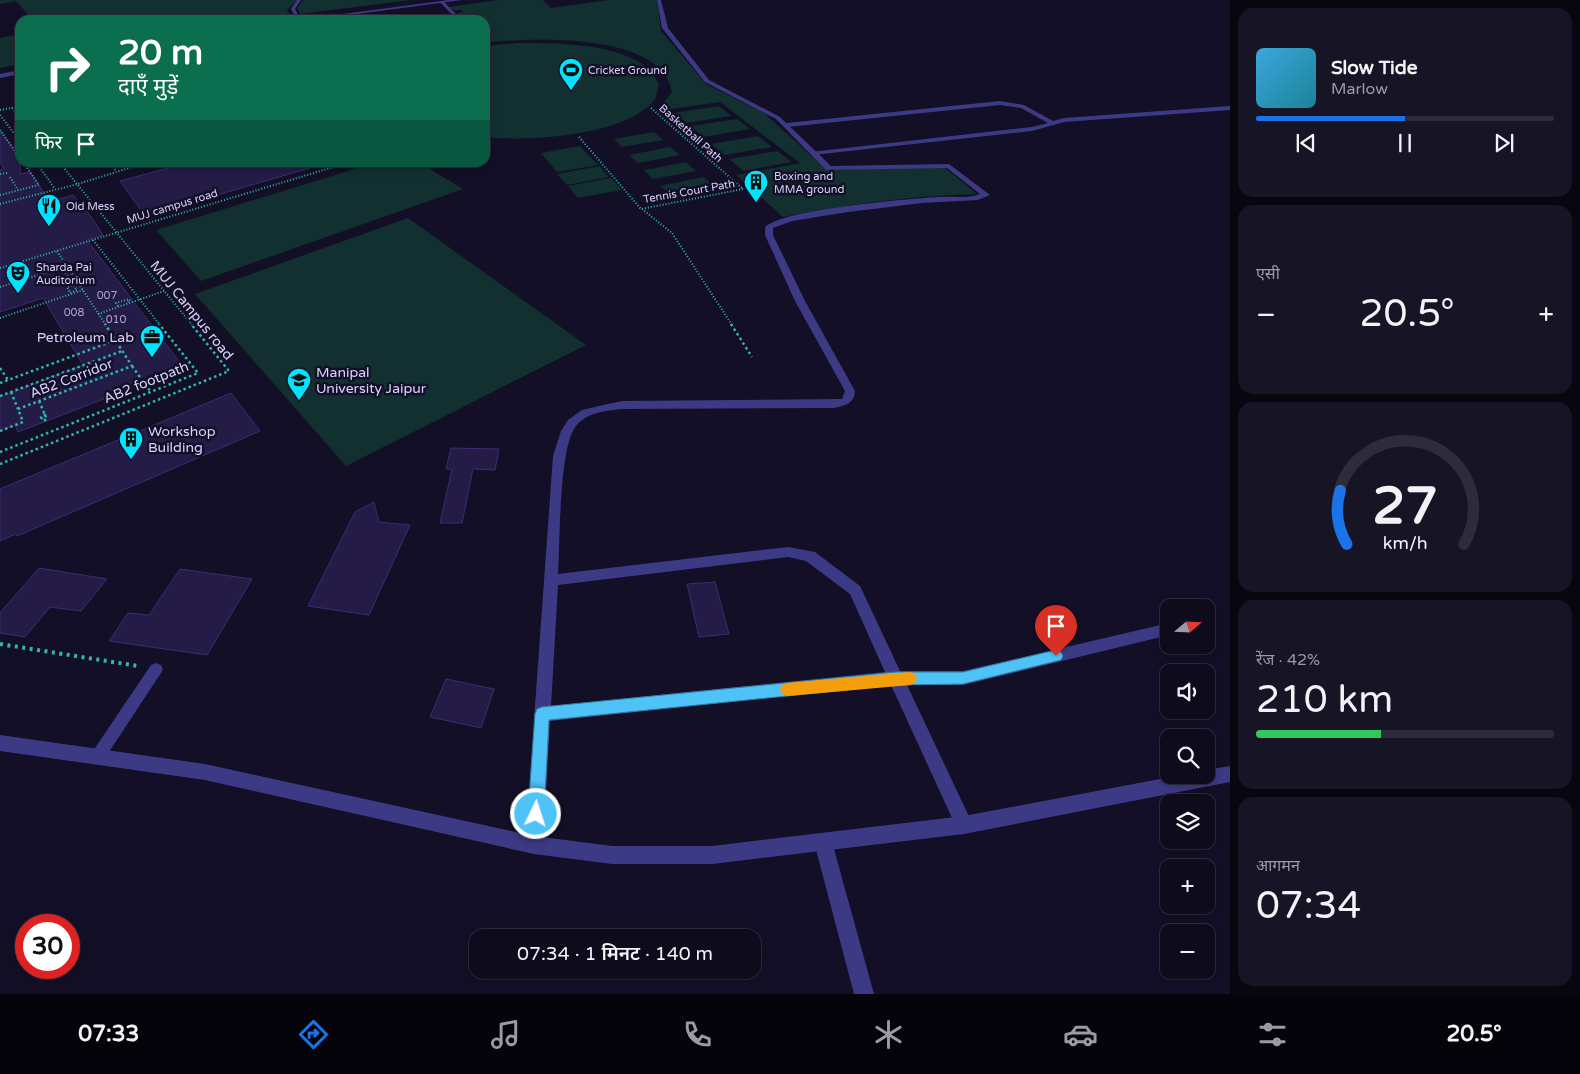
<!DOCTYPE html>
<html lang="hi">
<head>
<meta charset="utf-8">
<style>
	body { margin:0; font-family:"Varela Round","Noto Sans Devanagari",sans-serif; background:#171425; color:#f1f3f6; height:100vh; display:flex; flex-direction:column; font-size:19px; white-space:nowrap }
	* { box-sizing:border-box; margin:0 }
	p { font-size:16px; color:#9b9ba3 }
	.icon { flex:none; width:28px; height:28px; fill:none; stroke:currentColor; stroke-width:2; stroke-linecap:round; stroke-linejoin:round }
	.map { position:relative; flex:1; overflow:hidden }
	.panel { display:flex; flex-direction:column; gap:8px; padding:8px; background:#08060f; width:350px }
	.panel>* { flex:none }
	.hud { position:absolute; left:15px; top:15px; width:475px; height:152px; border-radius:15px; box-shadow:0 2px 8px #0003,0 0 0 1px #2e2b3b; background:#0b6e4f; color:#fff; overflow:hidden }
	.needle { width:32px; rotate:71deg }
	.fabs { position:absolute; left:1160px; top:599px; display:grid; gap:10px }
	.fabs a { display:grid; place-items:center; width:55px; height:55px; border-radius:10px; background:#0e0b1c; box-shadow:0 2px 8px #0003,0 0 0 1px #2e2b3b; font-size:25px }
	.speed { position:absolute; left:15px; top:914px; display:flex; gap:10px; font-size:25px; font-weight:700; text-align:center }
	.speed>* { display:grid; place-content:center; width:65px; height:65px; border-radius:50%; background:#0e0b1c; box-shadow:0 2px 8px #0003,0 0 0 1px #2e2b3b; line-height:1 }
	.speed .limit { border:8px solid #d22; background:#fff; color:#111 }
	.pin { position:absolute; display:grid; place-items:center; width:42px; height:42px; color:#fff; margin:-51px -21px; border-radius:50% 50% 50% 0; rotate:-45deg; box-shadow:0 0 5px #0007 }
	.pin .icon { rotate:45deg }
	.me { position:absolute; width:55px; margin:-28px; rotate:4deg; stroke-linejoin:round; filter:drop-shadow(0 0 4px #0008) }
	.turn { display:flex; align-items:center; gap:18px; height:105px; padding:0 20px; font-size:22px }
	.turn .icon { width:65px; height:65px; stroke-width:2.5 }
	.turn b { display:block; font-size:35px; line-height:42px }
	.then { display:flex; align-items:center; height:48px; padding:0 20px; background:#0003; gap:10px; font-size:19px }
	.big { font-size:38px; font-weight:600; line-height:1.1 }
	.panel .widget { flex:1; display:flex; flex-direction:column; justify-content:center; gap:8px; min-width:0; padding:0 18px; border-radius:15px; background:#171425 }
	.panel .dial { align-items:center; gap:0 }
	.dial svg { height:130px; overflow:visible; fill:none; stroke:#2e2b3b; stroke-width:7; stroke-linecap:round; text-anchor:middle }
	.dial text { fill:#f1f3f6; stroke:none }
	.song { display:flex; align-items:center; gap:15px }
	.cover { width:60px; height:60px; border-radius:8px; background:linear-gradient(135deg,hsl(200 70% 55%),hsl(190 70% 35%)) }
	.played { height:5px; border-radius:2px; background:linear-gradient(90deg,#1a73e8 50%,#2e2b3b 50%) }
	.keys { display:flex; justify-content:space-around; direction:ltr }
	.heat { display:flex; justify-content:space-between; align-items:center; font-size:28px; direction:ltr }
	.charge { height:8px; border-radius:4px; background:linear-gradient(90deg,#34c759 42%,#2e2b3b 0) }
	.trip { position:absolute; left:469px; top:929px; width:292px; height:50px; border-radius:15px; background:#0e0b1c; box-shadow:0 2px 8px #0003,0 0 0 1px #2e2b3b; font-weight:600; line-height:50px; text-align:center }
	.tab-bar { display:flex; height:80px; justify-content:space-around; align-items:center; background:#06040b; color:#9b9ba3 }
	.tab-bar .icon { width:35px; height:35px }
	.tab-bar .on { color:#1a73e8 }
	.tab-bar b { font-size:22px; color:#f1f3f6 }
	main { display:flex; flex:1; min-height:0 }
	.map>svg:first-child { display:block }
</style>
</head>
<body>
<main>
<div class="map">
<svg width="1230" height="994" viewBox="0 0 1230 994">
	<rect width="100%" height="100%" fill="#130f26"/>
	<path fill="#12302f" d="M0 0H297L287 10 290 15 256 20H33L16 1 0 4Z
		M303 0H411L300 14 297 8Z
		M498 0H543L551 8 608 0H657L661 31 706 84 764 113 827 170 944 167 977 194C911 196 847 204 783 217L736 175 800 163 720 102 657 111 672 92C662 32 535 38 491 42L485 37 491 35 485 33V20H464L457 13 463 12 461 10 454 11 449 7Z
		M20 34V64L0 68V38Z
		M516 43C554 43 621 42 651 71 654 74 656 80 659 84 658 88 657 95 655 99 628 136 527 142 485 137V46Z
		M719 106 731 116 686 123 674 113Z
		M737 119 750 129 703 137 691 126Z
		M654 132 663 140 622 147 614 139Z
		M758 136 772 147 724 155 711 144Z
		M580 146 598 165 557 172 541 153Z
		M670 147 680 155 638 163 629 155Z
		M777 151 792 162 743 171 729 159Z
		M686 162 696 171 653 179 644 170Z
		M374 163H420L463 189 201 281 156 230Z
		M599 166 609 177 567 185 557 174Z
		M704 177 714 187 671 195 660 186Z
		M611 178 622 190 578 198 568 186Z
		M408 218 586 345 346 466 195 294Z"/>
	<path fill="#241b47" stroke="#3b2d73" d="M0 130 20 158V174L30 172 50 202 73 195 92 218 103 235 87 240 184 368 18 432 15 425 0 431V397L83 365 43 298 0 312V170L4 169 0 162Z
		M191 162H310V168L145 216 120 181Z
		M231 393 260 431 17 536 16 534 0 541V489Z
		M451 448 499 449 495 470 473 469 462 523H440L452 469H446Z
		M374 502 379 522 410 525 369 615 308 606 355 512Z
		M39 568 107 579 81 611 50 607 25 637 0 633V613Z
		M180 569 252 579 207 655 109 641 128 613 149 615Z
		M715 582 729 634 699 637 687 584Z
		M446 679 494 689 481 728 430 717Z"/>
	<g fill="none" stroke-linecap="round" stroke-linejoin="round">
		<path stroke="#2fb8b0" stroke-width="2" stroke-dasharray="1 2" stroke-linecap="butt" d="M12 108 20 107
			M651 108 743 189
			M0 110 12 108 20 117
			M0 115 20 141
			M0 130 20 158
			M579 137 641 209 743 189
			M36 162 55 189
			M59 162 192 325
			M109 162 116 171
			M0 174 7 173
			M10 177 18 190
			M0 195 39 185 23 162
			M0 204 78 184 148 162
			M642 209 672 233 732 325
			M93 240 160 325
			M57 251 106 325
			M0 268 350 162
			M62 268 77 290 70 293 67 287 73 285
			M62 285 76 280
			M0 287 66 266
			M118 306 116 303 129 299 130 301 127 302
			M98 314 164 291
			M0 318 83 290"/>
		<path stroke="#2fb8b0" stroke-width="2.5" stroke-dasharray="2.5 3" stroke-linecap="butt" d="M731 324 752 357
			M132 366 150 391
			M0 368 8 380
			M0 383 116 340
			M11 392 18 409
			M0 396 122 351
			M39 401 45 415
			M45 415 47 419 43 421 41 417Z
			M0 431 23 422 18 409 132 366 105 324
			M0 452 198 373 159 324
			M0 464 229 371 191 324"/>
		<path stroke="#2fb8b0" stroke-width="4" stroke-dasharray="3 4.5" stroke-linecap="butt" d="M0 644 138 666"/>
		<path fill="#3d3a85" fill-rule="evenodd" d="M297 0H301L295 9 301 20H297L291 9Z
			M439 1H443L462 20H457Z
			M485 42 489 43V45H485Z
			M1000 101 1024 105 1053 121 1064 118 1230 106V110L1064 122 1032 131 813 155 810 153 811 152 1032 127 1048 123 1021 108 1000 105 787 127 784 125 787 123Z
			M156 663 161 665 163 669 161 673 103 761 98 763 93 761 91 756 93 751 151 665Z"/>
		<path fill="#3d3a85" fill-rule="evenodd" d="M657 0H661L668 28 709 80 780 117 831 166 949 164 990 195 978 200 922 203 848 212 792 221 773 228V235L805 301 855 391C854 404 846 405 834 408L622 409C606 411 587 412 576 426 559 446 560 543 558 574L788 547 815 552 860 586 900 671H963L1169 623V635L963 685H907L973 825 970 831 964 834 958 831 891 685 550 721 543 845 540 851 534 854 528 851 525 845 553 456 561 431 568 420 582 410 608 404 622 401 842 399 845 391 795 301 765 235V227C784 209 907 199 938 197 951 196 968 199 980 194L947 168 826 170 776 119 705 82 662 28ZM788 557 806 561 850 594 885 672 551 706 558 585Z
			M823 833 829 836 832 842 874 994H854L814 842 817 836Z"/>
		<path fill="#3d3a85" fill-rule="evenodd" d="M449 0H462L312 20H297Z
			M20 70V74L0 78V74Z
			M0 735 205 764 534 836 612 846H712L964 816 1181 775H1206V770L1230 766V782L964 834 712 864H612L534 854 205 780 0 751Z"/>
	</g>
	<path fill="#4fc3f7" stroke="#337fa1" d="M1056 650 1061 652 1063 656 1061 660 963 684 896 685 549 720 544 814 541 819 536 821 530 819 528 814 535 714 537 709 542 707 896 672H963Z"/>
	<path fill="#f59e0b" d="M910 672 915 674 917 678 915 683 910 685 787 696 782 694 780 689 782 685 787 683Z"/>
	<defs>
		<symbol id="stadium-pin" viewBox="-11 -11 22 30"><path d="M0 17L-7.5 6A9.5 9.5 0 1 1 7.5 6Z" fill="#00e5ff" stroke="#130f26"/><path d="M0-5a6.5 5 0 1 0 0 10a6.5 5 0 1 0 0-10ZM-3.5-1.8h7v3.6h-7Z" fill="#111"/></symbol>
		<symbol id="building-pin" viewBox="-11 -11 22 30"><path d="M0 17L-7.5 6A9.5 9.5 0 1 1 7.5 6Z" fill="#00e5ff" stroke="#130f26"/><path d="M-4-6H4V6H1V3H-1V6H-4ZM-2.5-4.3h1.7v1.8h-1.7ZM.8-4.3h1.7v1.8H.8ZM-2.5-1h1.7V.8h-1.7ZM.8-1h1.7V.8H.8Z" fill="#111"/></symbol>
		<symbol id="restaurant-pin" viewBox="-11 -11 22 30"><path d="M0 17L-7.5 6A9.5 9.5 0 1 1 7.5 6Z" fill="#00e5ff" stroke="#130f26"/><path d="M-5-6h1v4h1v-4h1v4h1v-4h1v5L-1.5 .5V6h-2V.5L-5-1ZM5-6V6H3V1.5H1.5Q1.5-4 5-6Z" fill="#111"/></symbol>
		<symbol id="theatre-pin" viewBox="-11 -11 22 30"><path d="M0 17L-7.5 6A9.5 9.5 0 1 1 7.5 6Z" fill="#00e5ff" stroke="#130f26"/><path d="M-5-5.5Q0-4 5-5.5V0Q5 5 0 6Q-5 5-5 0ZM-3.3-2.5H-1v1.5H-3.3ZM1-2.5H3.3v1.5H1ZM-2.8 1Q0 5.5 2.8 1Z" fill="#111"/></symbol>
		<symbol id="office-pin" viewBox="-11 -11 22 30"><path d="M0 17L-7.5 6A9.5 9.5 0 1 1 7.5 6Z" fill="#00e5ff" stroke="#130f26"/><path d="M-6-3h4V-5.5h4V-3h4V5H-6ZM-1-4.5V-3h2v-1.5ZM-6 0V1H6V0Z" fill="#111"/></symbol>
		<symbol id="university-pin" viewBox="-11 -11 22 30"><path d="M0 17L-7.5 6A9.5 9.5 0 1 1 7.5 6Z" fill="#00e5ff" stroke="#130f26"/><path d="M0-5L7-2L0 1L-7-2ZM-4 1L0 2.5L4 1V4Q0 6-4 4Z" fill="#111"/></symbol>
	</defs>
	<g fill-rule="evenodd">
		<use href="#stadium-pin" x="557" y="56" width="28" height="38"/>
		<use href="#building-pin" x="742" y="168" width="28" height="38"/>
		<use href="#restaurant-pin" x="35" y="192" width="28" height="38"/>
		<use href="#theatre-pin" x="4" y="259" width="28" height="38"/>
		<use href="#office-pin" x="138" y="323" width="28" height="38"/>
		<use href="#university-pin" x="285" y="366" width="28" height="38"/>
		<use href="#building-pin" x="117" y="425" width="28" height="38"/>
	</g>
	<g text-anchor="middle" stroke-width="5" stroke-linejoin="round" paint-order="stroke">
		<g font-size="11" fill="#d9d4ff" stroke="#130f26" text-anchor="start">
			<text x="588" y="74">Cricket Ground</text>
			<text x="774" y="180">Boxing and<tspan x="774" dy="13">MMA ground</tspan></text>
			<text x="66" y="210">Old Mess</text>
			<text x="36" y="271">Sharda Pai<tspan x="36" dy="13">Auditorium</tspan></text>
		</g>
		<g font-size="11" fill="#d9d4ff" stroke="#130f26">
			<text transform="translate(691 133) rotate(42)" y="4">Basketball Path</text>
			<text transform="translate(689 191) rotate(-10)" y="4">Tennis Court Path</text>
			<text transform="translate(172 206) rotate(-17)" y="4">MUJ campus road</text>
		</g>
		<g font-size="11" fill="#aca6d1">
			<text x="107" y="299">007</text>
			<text x="74" y="316">008</text>
			<text x="116" y="323">010</text>
		</g>
		<g font-size="14" fill="#d9d4ff" stroke="#130f26">
			<text transform="translate(192 310) rotate(51)" y="5">MUJ Campus road</text>
			<text transform="translate(71 378) rotate(-21)" y="5">AB2 Corridor</text>
			<text transform="translate(146 382) rotate(-22)" y="5">AB2 footpath</text>
		</g>
		<g font-size="14" fill="#d9d4ff" stroke="#130f26" text-anchor="start">
			<text x="134" y="342" text-anchor="end">Petroleum Lab</text>
			<text x="316" y="377">Manipal<tspan x="316" dy="16">University Jaipur</tspan></text>
			<text x="148" y="436">Workshop<tspan x="148" dy="16">Building</tspan></text>
		</g>
	</g>
</svg>
<div class="fabs">
<a><svg class="needle" viewBox="-14 -14 28 28"><path d="M0-13l5 13h-10z" fill="#e53935"/><path d="M0 13l5-13h-10z" fill="#9b9ba3"/></svg></a>
<a><svg class="icon" aria-label="sound" viewBox="0 0 24 24"><path d="M4 9h4l5-4v14l-5-4H4zM17 9q2 3 0 6"/></svg></a>
<a><svg class="icon" aria-label="search" viewBox="0 0 24 24"><circle cx="10" cy="10" r="6"/><path d="M15 15l6 6"/></svg></a>
<a><svg class="icon" aria-label="layers" viewBox="0 0 24 24"><path d="M12 4l9 5-9 5-9-5zM3 14l9 5 9-5"/></svg></a>
<a>+</a>
<a>−</a>
</div>
<div class="speed"><div class="limit">30</div></div>
<div class="pin" style="left:1056px;top:656px;background:#d93025"><svg class="icon" aria-label="arrive" viewBox="0 0 24 24"><path d="M6 21V4h12l-3 4 3 4H6"/></svg></div>
<svg class="me" style="left:536px;top:814px" viewBox="-20 -20 40 40"><circle r="17" fill="#4fc3f7" stroke="#fff" stroke-width="3"/><path d="M0-11L8 9 0 5-8 9z" fill="#fff"/></svg>
<div class="trip">07:34 · 1 मिनट · 140 m</div>
<div class="hud">
<div class="turn"><svg class="icon" aria-label="right" viewBox="0 0 24 24"><path d="M7 20v-9h11M14 6l5 5-5 5"/></svg><div><b>20 m</b>दाएँ मुड़ें</div></div>
<div class="then">फिर<svg class="icon" aria-label="arrive" viewBox="0 0 24 24"><path d="M6 21V4h12l-3 4 3 4H6"/></svg></div>
</div>
</div>
<section class="panel">
<div class="widget">
<div class="song"><i class="cover"></i><div><b>Slow Tide</b><p>Marlow</p></div></div>
<div class="played"></div>
<div class="keys"><svg class="icon" aria-label="previous" viewBox="0 0 24 24"><path d="M18 5L8 12l10 7zM5 5v14"/></svg><svg class="icon" aria-label="pause" viewBox="0 0 24 24"><path d="M8 5v14M16 5v14"/></svg><svg class="icon" aria-label="next" viewBox="0 0 24 24"><path d="M6 5l10 7-10 7zM19 5v14"/></svg></div>
</div>
<div class="widget"><p>एसी</p>
<div class="heat"><a>−</a><b class="big">20.5°</b><a>+</a></div>
</div>
<div class="widget dial"><svg viewBox="0 0 100 80">
<path d="M14 69A42 42 0 1 1 86 69"/>
<path d="M14 69A42 42 0 0 1 10 36" stroke="#1a73e8"/>
<text x="50" y="56" font-size="32" font-weight="700">27</text>
<text x="50" y="72" font-size="11">km/h</text>
</svg></div>
<div class="widget"><p>रेंज · 42%</p><b class="big">210 km</b><div class="charge"></div></div>
<div class="widget"><p>आगमन</p><b class="big">07:34</b></div>
</section>
</main>
<nav class="tab-bar">
<b>07:33</b>
<svg class="icon on" aria-label="directions" viewBox="0 0 24 24"><path d="M12 3l9 9-9 9-9-9zM9 14v-3h6M13 9l2 2-2 2"/></svg>
<svg class="icon" aria-label="music" viewBox="0 0 24 24"><path d="M9 18V5l10-2v13"/><circle cx="6" cy="18" r="3"/><circle cx="16" cy="16" r="3"/></svg>
<svg class="icon" aria-label="phone" viewBox="0 0 24 24"><path d="M5 4h4l2 5-3 2q2 4 5 5l2-3 5 2v4C11 20 4 13 5 4z"/></svg>
<svg class="icon" aria-label="climate" viewBox="0 0 24 24"><path d="M12 3v18M4 7l16 10M4 17L20 7"/></svg>
<svg class="icon" aria-label="car" viewBox="0 0 24 24"><path d="M5 17H2v-5l4-1 3-4h7l3 4 3 1v5h-3M9 17h6M6 11h13"/><circle cx="7" cy="17" r="2"/><circle cx="17" cy="17" r="2"/></svg>
<svg class="icon" aria-label="filters" viewBox="0 0 24 24"><path d="M4 7h16M4 17h16"/><circle cx="9" cy="7" r="2"/><circle cx="15" cy="17" r="2"/></svg>
<b>20.5°</b>
</nav>
</body>
</html>
